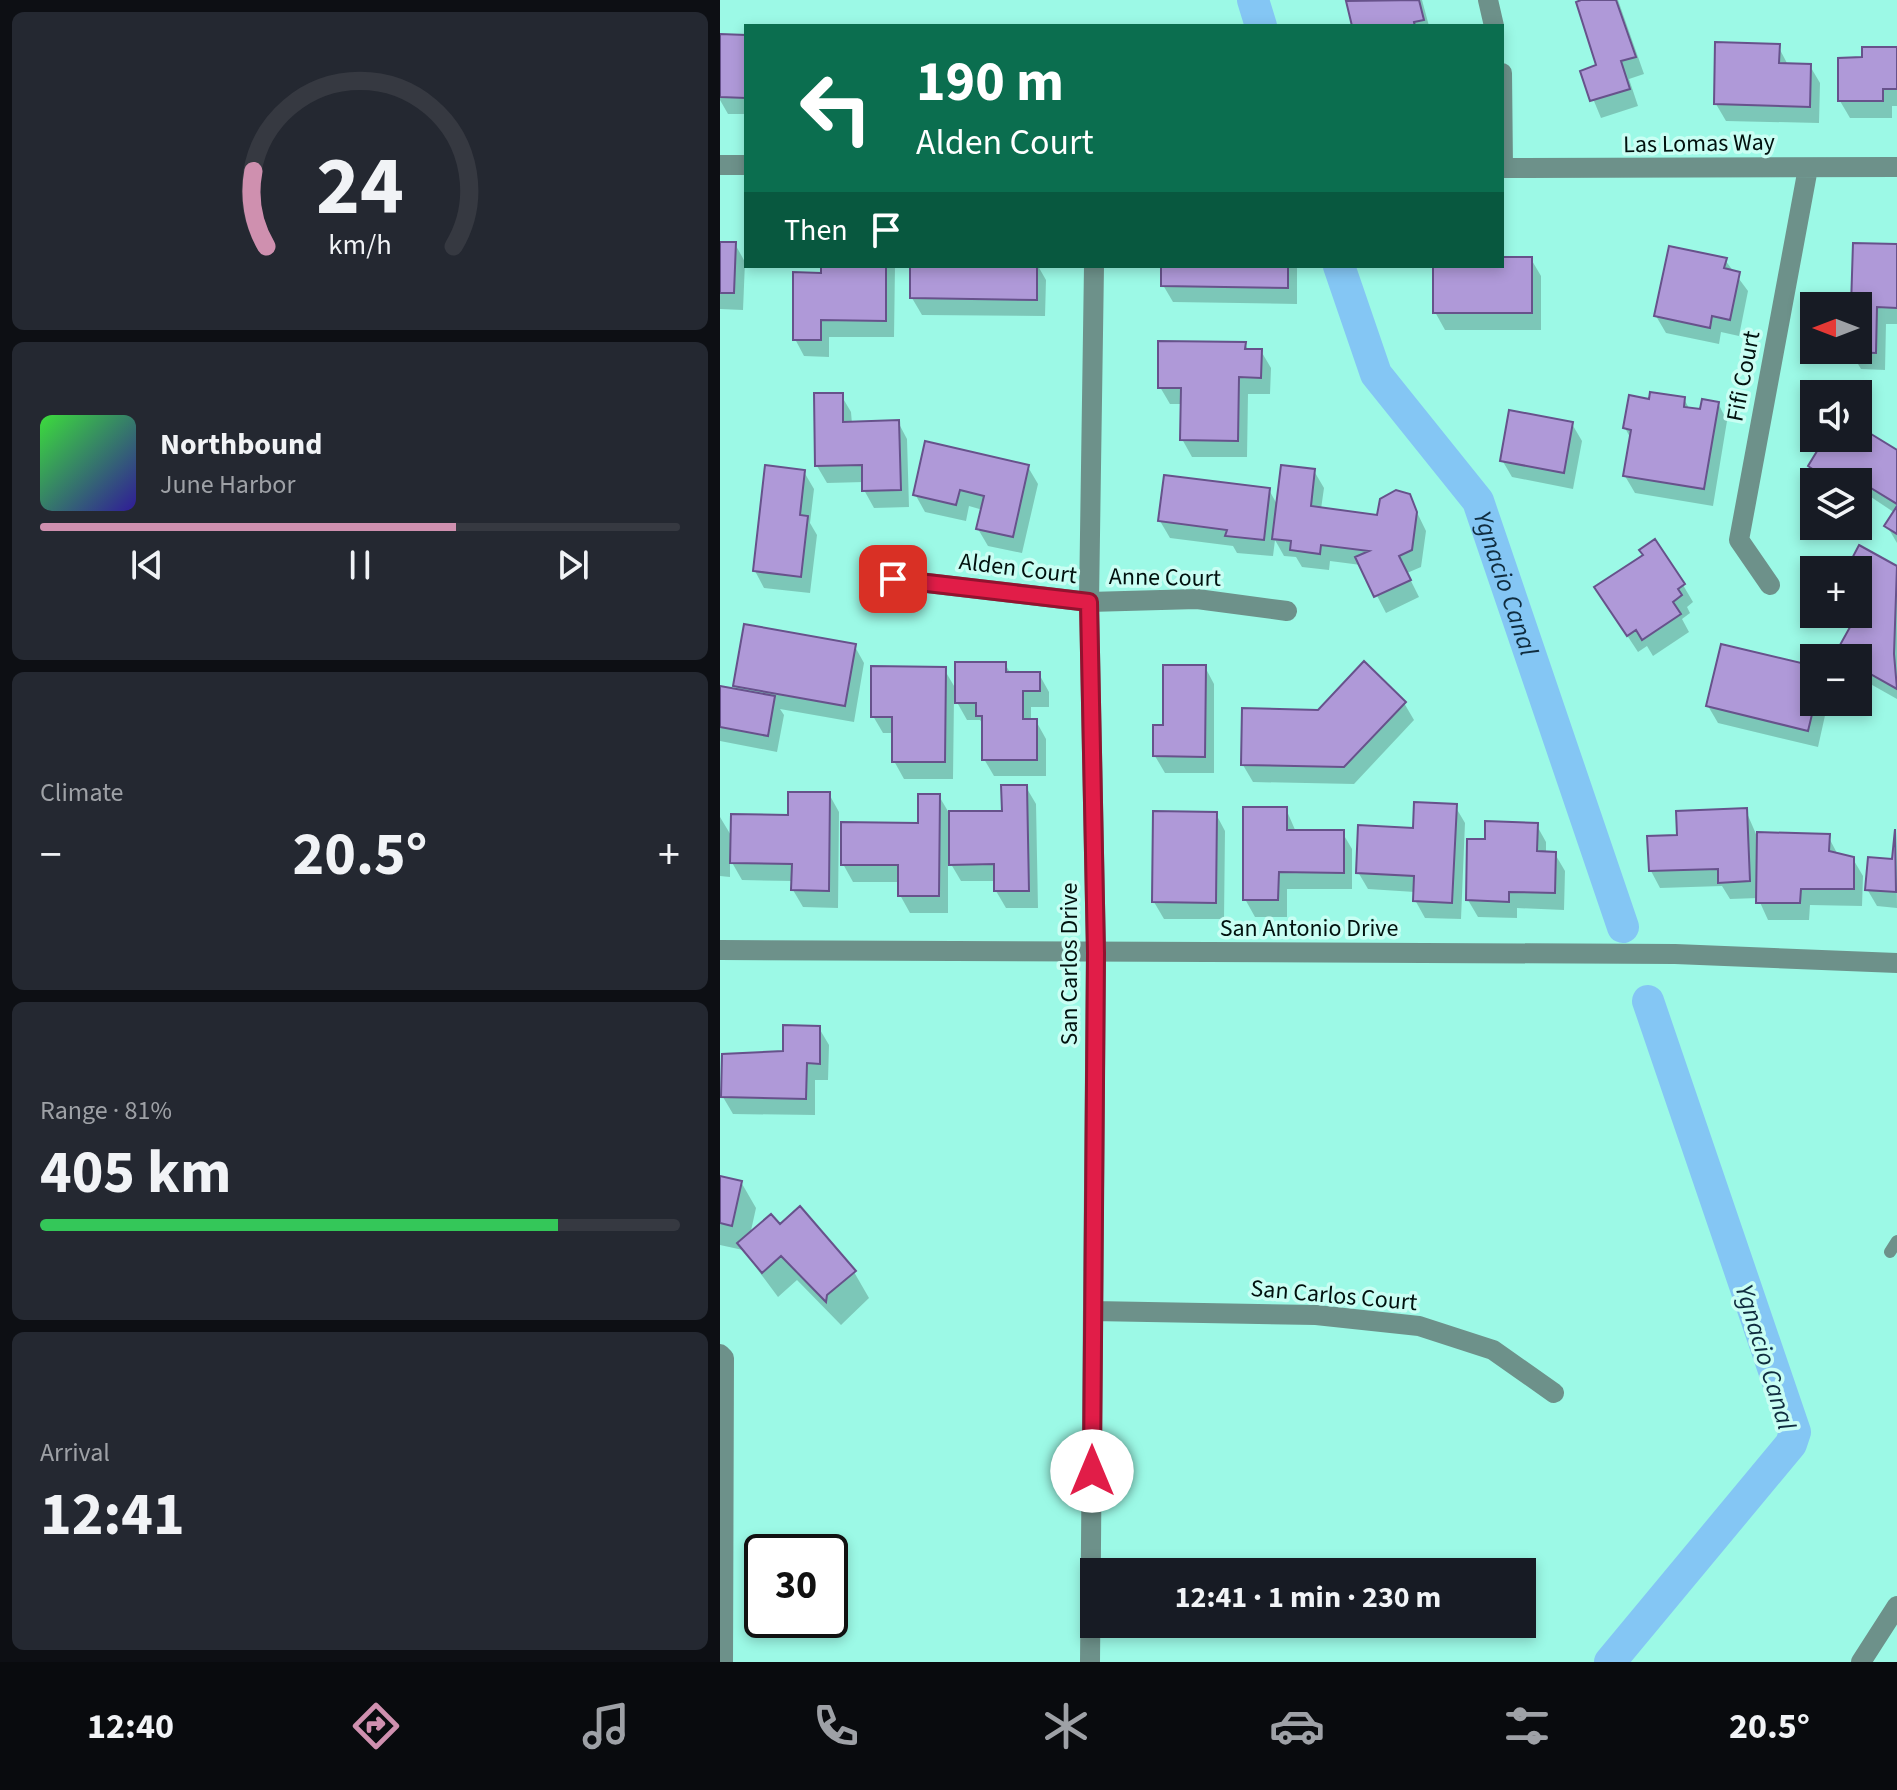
<!DOCTYPE html>
<html lang="en">
<head>
<meta charset="utf-8">
<style>
	body { margin:0; font-family:"Source Sans 3",sans-serif; background:#242831; color:#f1f3f6; height:100vh; display:flex; flex-direction:column; font-size:30px; white-space:nowrap }
	* { box-sizing:border-box; margin:0 }
	p { font-size:26px; color:#9ea1a6 }
	.icon { flex:none; width:44px; height:44px; fill:none; stroke:currentColor; stroke-width:2; stroke-linecap:round; stroke-linejoin:round }
	.map { position:relative; flex:1; overflow:hidden }
	.panel { display:flex; flex-direction:column; gap:12px; padding:12px; background:#0d0f14; width:720px }
	.panel>* { flex:none }
	.hud { position:absolute; left:24px; top:24px; width:760px; height:244px; border-radius:0px; box-shadow:0 4px 12px #0003; background:#0b6e4f; color:#fff; overflow:hidden }
	.needle { width:52px; rotate:270deg }
	.controls { position:absolute; left:1080px; top:292px; display:grid; gap:16px }
	.controls a { display:grid; place-items:center; width:72px; height:72px; border-radius:0px; background:#171b24; box-shadow:0 4px 12px #0003; font-size:40px }
	.speed { position:absolute; left:24px; top:1534px; display:flex; gap:16px; font-size:40px; font-weight:700; text-align:center }
	.speed>* { display:grid; place-content:center; width:104px; height:104px; border-radius:50%; background:#171b24; box-shadow:0 4px 12px #0003; line-height:1 }
	.speed .limit { border:4px solid #111; border-radius:12px; background:#fff; color:#111 }
	.pin { position:absolute; display:grid; place-items:center; width:68px; height:68px; color:#fff; margin:-34px; border-radius:16px; box-shadow:0 4px 12px #0006 }
	.me { position:absolute; width:88px; margin:-44px; rotate:0deg; stroke-linejoin:round; filter:drop-shadow(0 0 6px #0008) }
	.turn { display:flex; align-items:center; gap:28px; height:168px; padding:0 40px; font-size:36px }
	.turn .icon { width:104px; height:104px; stroke-width:2.5 }
	.turn b { display:block; font-size:56px; line-height:68px }
	.then { display:flex; align-items:center; height:76px; padding:0 40px; background:#0003; gap:16px; font-size:30px }
	.big { font-size:60px; font-weight:700; line-height:1.1 }
	.panel .widget { flex:1; display:flex; flex-direction:column; justify-content:center; gap:12px; min-width:0; padding:0 28px; border-radius:12px; background:#242831 }
	.panel .dial { align-items:center; gap:0 }
	.dial svg { height:208px; overflow:visible; fill:none; stroke:#363941; stroke-width:7; stroke-linecap:round; text-anchor:middle }
	.dial text { fill:#f1f3f6; stroke:none }
	.song { display:flex; align-items:center; gap:24px }
	.cover { width:96px; height:96px; border-radius:12px; background:linear-gradient(135deg,hsl(120 70% 55%),hsl(250 70% 35%)) }
	.played { height:8px; border-radius:4px; background:linear-gradient(90deg,#cf90af 65%,#363941 65%) }
	.keys { display:flex; justify-content:space-around; direction:ltr }
	.heat { display:flex; justify-content:space-between; align-items:center; font-size:44px; direction:ltr }
	.charge { height:12px; border-radius:6px; background:linear-gradient(90deg,#34c759 81%,#363941 0) }
	.trip { position:absolute; left:360px; top:1558px; width:456px; height:80px; border-radius:0px; background:#171b24; box-shadow:0 4px 12px #0003; font-weight:700; line-height:80px; text-align:center }
	.tab-bar { display:flex; height:128px; justify-content:space-around; align-items:center; background:#090b0e; color:#9ea1a6 }
	.tab-bar .icon { width:56px; height:56px }
	.tab-bar .selected { color:#cf90af }
	.tab-bar b { font-size:36px; color:#f1f3f6 }
	main { display:flex; flex:1; min-height:0 }
	.map>svg:first-child { display:block }
</style>
</head>
<body>
<main>
<section class="panel">
<div class="widget dial"><svg viewBox="0 0 100 80">
<path d="M14 69A42 42 0 1 1 86 69"/>
<path d="M14 69A42 42 0 0 1 9 40" stroke="#cf90af"/>
<text x="50" y="56" font-size="32" font-weight="700">24</text>
<text x="50" y="72" font-size="11">km/h</text>
</svg></div>
<div class="widget">
<div class="song"><i class="cover"></i><div><b>Northbound</b><p>June Harbor</p></div></div>
<div class="played"></div>
<div class="keys"><svg class="icon" aria-label="previous" viewBox="0 0 24 24"><path d="M18 5L8 12l10 7zM5 5v14"/></svg><svg class="icon" aria-label="pause" viewBox="0 0 24 24"><path d="M8 5v14M16 5v14"/></svg><svg class="icon" aria-label="next" viewBox="0 0 24 24"><path d="M6 5l10 7-10 7zM19 5v14"/></svg></div>
</div>
<div class="widget"><p>Climate</p>
<div class="heat"><a>−</a><b class="big">20.5°</b><a>+</a></div>
</div>
<div class="widget"><p>Range · 81%</p><b class="big">405 km</b><div class="charge"></div></div>
<div class="widget"><p>Arrival</p><b class="big">12:41</b></div>
</section>
<div class="map">
<svg width="1177" height="1662" viewBox="0 0 1177 1662">
	<rect width="100%" height="100%" fill="#9cf9e6"/>
	<path fill="#0003" d="M640 0H702L709 26H634L629 3Z
		M865 0H898L924 74 909 79 918 106 881 118 862 72 878 66Z
		M0 36 26 37V114H8L0 100Z
		M1058 46 1068 65 1090 66 1100 83 1099 123 1006 121 996 104Z
		M1177 49V106H1172V118H1130L1120 101 1144 59Z
		M0 244H15L25 262 23 310 0 309Z
		M1177 246V324H1166L1165 370 1141 369 1131 352 1138 350V306H1133Z
		M782 259H811L821 276V330H725L715 312V266H782Z
		M1005 260 1028 291 1019 336 1001 332 999 344 946 333 936 316Z
		M103 266H175L174 337H109V357L84 356 75 339 103 275Z
		M192 266H318L326 280 325 316 202 315 192 298Z
		M443 266H577V304L453 302 443 285Z
		M525 344 529 351H541L551 368 550 394H528L527 457H472L462 439V404H450L440 387Z
		M121 395 131 412 132 424 178 422 187 439 189 507 154 508 144 490V482L107 483 97 466Z
		M964 399 970 410 982 412 998 403 1007 421 993 506 915 493 905 476 911 439 905 428 930 401Z
		M852 424 862 441 853 489 792 477 782 460Z
		M1138 428 1177 453V543L1167 526 1175 513 1151 497 1143 511 1138 508V482H1099L1090 466 1108 438H1138Z
		M308 467 318 484 302 553 268 546 258 529 263 510 249 506 246 521 205 512 195 494Z
		M594 471 604 488 601 509 659 517 689 496 706 531 701 567 687 573 699 597 666 613 641 565 610 561 609 570 582 567 576 557 564 556 555 540 553 556 517 553 513 546 450 538 440 521 549 490 558 506Z
		M84 472 94 489 90 523 97 535 90 593 44 588 35 571Z
		M1140 548 1177 568V699L1138 677V658H1120L1118 654 1146 602 1138 597V570H1128Z
		M963 585 973 602 967 607 970 613 962 619 969 632 933 656 927 646 918 652 887 605Z
		M134 645 144 663 134 722 60 709 64 715 57 752 0 741V688L19 692 15 686Z
		M285 664 291 674H319L329 692V707H311V721H316L326 739V776H274L264 759V726L260 720H247L234 697 233 779H184L174 761V733H163L153 716 224 669 237 691Z
		M485 667 494 684V773H445L435 756Z
		M1108 702 1098 747 998 723 988 706Z
		M684 703 694 720 634 784 533 782 523 765Z
		M306 787 316 804 318 908H286L276 891V881H241L228 859V913H190L180 895V882H133L123 864 200 825 219 796 229 813H284Z
		M109 794 119 812 118 908 83 907 73 890V881L22 880 10 859V877L0 876V817L12 837 70 817Z
		M735 806 745 823 741 919 705 918 695 900V892L648 889 638 872 695 830Z
		M566 809 576 832H622L632 849V889H567V917H535L525 899Z
		M1026 811 1036 834 1108 836 1118 855 1133 859 1143 876 1142 906 1090 905 1089 920H1048L1038 898 1010 899 1002 886 940 888 931 871 959 837Z
		M496 814 505 831 504 919H444L434 902Z
		M816 824 826 842V854H835L845 871 844 910 797 908V918L758 917 748 900 767 841Z
		M1176 831 1177 908 1157 906 1147 889 1174 861Z
		M99 1028 109 1045 108 1080H95V1115L13 1114 3 1097 25 1052 65 1053Z
		M0 1178 21 1182 36 1208 30 1235 60 1227 134 1272 149 1298 121 1325 77 1280 58 1297 23 1250 0 1245Z"/>
	<g fill="none" stroke-linecap="round" stroke-linejoin="round">
		<g stroke="#84c6f4" stroke-width="32">
			<path d="M533 0 541 26"/>
			<path id="s1" d="M619 266 656 374 758 501 903 927"/>
			<path d="M890 1662 1071 1444 1075 1432 928 1001"/>
		</g>
	</g>
	<path fill="#af99d8" stroke="#67528b" stroke-width="2" d="M699 0 704 20 694 22 695 26H632L626 1Z
		M861 0H896L916 57 901 61 910 89 870 101 860 71 876 65 856 2Z
		M0 34 26 35V98L0 97Z
		M995 42 1060 44 1059 63 1091 64 1090 107 994 104Z
		M1142 47H1177V89H1163V101H1118V58L1142 57Z
		M0 242H16L14 293H0Z
		M1133 243 1177 244V308L1157 307 1156 353 1129 352 1138 350V306H1131Z
		M949 246 1007 258 1004 268 1020 272 1010 320 992 316 990 328 934 316Z
		M782 257H812V313H713V266H782Z
		M101 266H166V321L101 320V340H73V272L101 273Z
		M190 266H317V300L190 298Z
		M441 266H568V288L441 286Z
		M438 341 526 342 525 349H542L541 378 519 377 518 441 460 440 461 388H438Z
		M930 392 965 397 964 407 980 409 982 399 999 402 984 489 903 476 911 430 903 428 909 395 929 399Z
		M94 393H123V422L179 420 181 490 142 491V465L95 466Z
		M789 410 853 422 844 473 780 461Z
		M1138 426 1177 450V504L1141 482 1138 486V482H1112L1088 466 1105 438H1138Z
		M205 441 309 465 293 537 256 529 264 496 240 490 236 505 193 495Z
		M45 465 85 470 80 515 88 516 81 577 33 571Z
		M561 465 595 469 591 506 657 515 660 499 676 490 690 494 697 512 692 550 679 556 691 580 654 597 635 557 649 551 601 545 600 554 570 550 571 541 552 539Z
		M444 475 550 488 544 540 505 536 507 530 438 521Z
		M1177 506V534L1164 526Z
		M935 539 965 584 958 589 962 595 953 602 961 614 922 640 916 630 907 636 874 587 923 555 919 550Z
		M1139 545 1177 566 1174 654 1177 689 1138 667V658L1115 654 1149 593 1138 587V570H1126Z
		M24 624 136 644 125 706 13 686Z
		M1001 644 1094 666 1095 702 1088 731 986 706Z
		M644 661 686 702 624 767 521 765 522 708 598 710Z
		M235 662H286V672H320V691H303V719H317V760H262V716H256V703H235Z
		M443 665H486L485 757 433 756V725H443Z
		M151 666 226 667 225 762H172V717H151Z
		M0 686 55 696 48 736 0 727Z
		M281 785H307L309 891H274V864L229 865V811H282Z
		M68 792H110L109 891 71 890 72 864 10 863 11 814 68 815Z
		M198 794H220L219 896H178V865H121V822L198 823Z
		M694 802 737 804 732 903 693 901 694 876 636 873 638 825 693 828Z
		M523 807H567V830H624V873L559 872 558 900H523Z
		M1027 808 1030 881 998 883V869L929 871 927 836 957 835 956 811Z
		M433 811 497 812 496 903 432 902Z
		M765 821 818 823 817 851 836 852 835 893 789 892V902L746 900 747 839H765Z
		M1175 829 1176 892 1145 890 1148 857 1172 859Z
		M1037 832 1110 834 1109 851 1134 857V889H1081L1080 903H1036Z
		M63 1025 100 1026V1064L87 1063 86 1099 1 1097 2 1054 63 1051Z
		M0 1176 22 1181 12 1226 0 1223Z
		M80 1206 136 1271 107 1295 106 1302 61 1256 42 1273 17 1243 51 1214 60 1224Z"/>
	<g fill="none" stroke-linecap="round" stroke-linejoin="round">
		<path stroke="#6d918a" stroke-width="12" d="M1170 1252 1177 1241"/>
		<path stroke="#6d918a" stroke-width="20" d="M768 0 774 26
			M782 73 783 168
			M0 165H26
			M782 168 1177 167
			M173 579 369 602 477 599 567 611
			M1050 585 1019 540 1088 168
			M0 950 955 954 1177 963
			M373 1311 596 1315 699 1326 773 1350 834 1393
			M0 1354 4 1358 3 1662
			M370 1662 376 953 369 602 374 266
			M1141 1662 1177 1606"/>
	</g>
	<g fill="none" stroke-linecap="round" stroke-linejoin="round">
		<defs>
			<path id="route" d="M173 579 369 602 376 953 372 1471"/>
		</defs>
		<use href="#route" stroke="#92132f" stroke-width="20"/>
		<use href="#route" stroke="#e11d48" stroke-width="14"/>
	</g>
	<g text-anchor="middle" stroke-width="7" stroke-linejoin="round" paint-order="stroke">
		<g font-size="24" fill="#01110e" stroke="#c9fef3">
			<text transform="translate(979 143) rotate(-1)" y="8">Las Lomas Way</text>
			<text transform="translate(1023 376) rotate(-79)" y="8">Fifi Court</text>
			<text transform="translate(298 568) rotate(7)" y="8">Alden Court</text>
			<text transform="translate(445 577) rotate(1)" y="8">Anne Court</text>
			<text x="589" y="936">San Antonio Drive</text>
			<text transform="translate(349 964) rotate(-90)" y="8">San Carlos Drive</text>
			<text transform="translate(614 1295) rotate(5)" y="8">San Carlos Court</text>
		</g>
		<g font-size="26" font-style="italic" fill="#0f2c3f" stroke="#c9fef3">
			<text dy="9" stroke="none"><textPath href="#s1" startOffset="364">Ygnacio Canal</textPath></text>
			<text transform="translate(1046 1357) rotate(73)" y="9">Ygnacio Canal</text>
		</g>
	</g>
</svg>
<div class="controls">
<a><svg class="needle" viewBox="-14 -14 28 28"><path d="M0-13l5 13h-10z" fill="#e53935"/><path d="M0 13l5-13h-10z" fill="#9ea1a6"/></svg></a>
<a><svg class="icon" aria-label="sound" viewBox="0 0 24 24"><path d="M4 9h4l5-4v14l-5-4H4zM17 9q2 3 0 6"/></svg></a>
<a><svg class="icon" aria-label="layers" viewBox="0 0 24 24"><path d="M12 4l9 5-9 5-9-5zM3 14l9 5 9-5"/></svg></a>
<a>+</a>
<a>−</a>
</div>
<div class="speed"><div class="limit">30</div></div>
<div class="pin" style="left:173px;top:579px;background:#d93025"><svg class="icon" aria-label="arrive" viewBox="0 0 24 24"><path d="M6 21V4h12l-3 4 3 4H6"/></svg></div>
<svg class="me" style="left:372px;top:1471px" viewBox="-20 -20 40 40"><circle r="19" fill="#fff"/><path d="M0-13L10 11 0 6-10 11z" fill="#e11d48"/></svg>
<div class="trip">12:41 · 1 min · 230 m</div>
<div class="hud">
<div class="turn"><svg class="icon" aria-label="left" viewBox="0 0 24 24"><path d="M17 20v-9H6M10 6l-5 5 5 5"/></svg><div><b>190 m</b>Alden Court</div></div>
<div class="then">Then<svg class="icon" aria-label="arrive" viewBox="0 0 24 24"><path d="M6 21V4h12l-3 4 3 4H6"/></svg></div>
</div>
</div>
</main>
<nav class="tab-bar">
<b>12:40</b>
<svg class="icon selected" aria-label="directions" viewBox="0 0 24 24"><path d="M12 3l9 9-9 9-9-9zM9 14v-3h6M13 9l2 2-2 2"/></svg>
<svg class="icon" aria-label="music" viewBox="0 0 24 24"><path d="M9 18V5l10-2v13"/><circle cx="6" cy="18" r="3"/><circle cx="16" cy="16" r="3"/></svg>
<svg class="icon" aria-label="phone" viewBox="0 0 24 24"><path d="M5 4h4l2 5-3 2q2 4 5 5l2-3 5 2v4C11 20 4 13 5 4z"/></svg>
<svg class="icon" aria-label="climate" viewBox="0 0 24 24"><path d="M12 3v18M4 7l16 10M4 17L20 7"/></svg>
<svg class="icon" aria-label="car" viewBox="0 0 24 24"><path d="M5 17H2v-5l4-1 3-4h7l3 4 3 1v5h-3M9 17h6M6 11h13"/><circle cx="7" cy="17" r="2"/><circle cx="17" cy="17" r="2"/></svg>
<svg class="icon" aria-label="filters" viewBox="0 0 24 24"><path d="M4 7h16M4 17h16"/><circle cx="9" cy="7" r="2"/><circle cx="15" cy="17" r="2"/></svg>
<b>20.5°</b>
</nav>
</body>
</html>
